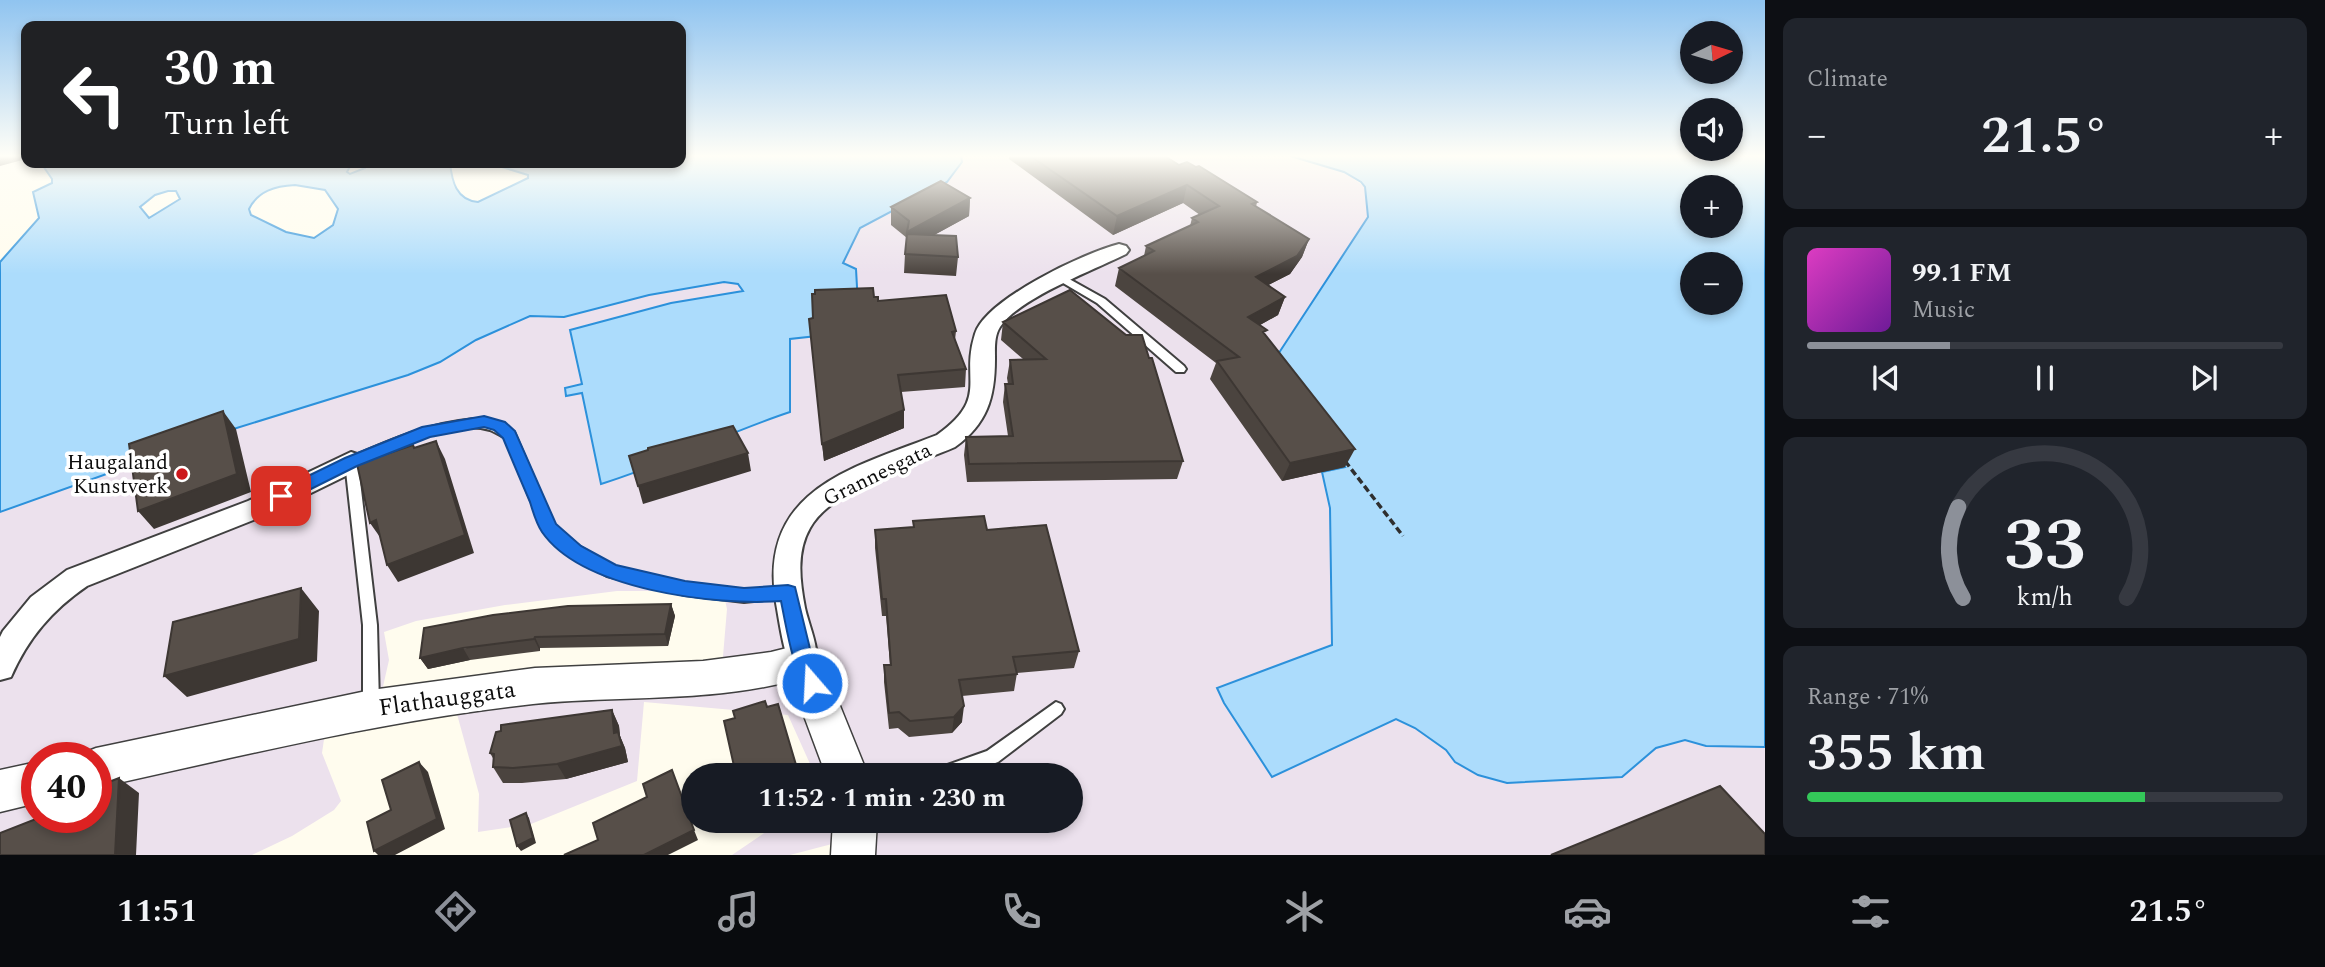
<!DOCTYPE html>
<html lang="en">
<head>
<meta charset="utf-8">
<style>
	body { margin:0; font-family:Spectral,serif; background:#20242c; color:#f1f3f6; height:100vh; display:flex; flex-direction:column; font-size:26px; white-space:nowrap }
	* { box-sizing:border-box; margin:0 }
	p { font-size:23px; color:#9ea1a6 }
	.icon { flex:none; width:38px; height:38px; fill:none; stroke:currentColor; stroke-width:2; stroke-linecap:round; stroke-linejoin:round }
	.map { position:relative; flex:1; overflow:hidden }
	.sheet { display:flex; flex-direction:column; gap:18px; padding:18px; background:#0d0f14; width:560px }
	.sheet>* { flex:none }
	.top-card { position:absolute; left:21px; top:21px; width:665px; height:147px; border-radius:14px; box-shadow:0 4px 10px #0003; background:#202124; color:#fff; overflow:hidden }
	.needle { width:46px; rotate:85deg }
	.fabs { position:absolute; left:1680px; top:21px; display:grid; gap:14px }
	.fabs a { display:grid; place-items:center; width:63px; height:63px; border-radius:50%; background:#171b24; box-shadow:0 4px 10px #0003; font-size:35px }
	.speed { position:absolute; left:21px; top:742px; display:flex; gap:14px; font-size:35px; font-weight:700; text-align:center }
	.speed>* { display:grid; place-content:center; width:91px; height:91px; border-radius:50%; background:#171b24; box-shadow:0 4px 10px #0003; line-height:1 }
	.speed .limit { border:10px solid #d22; background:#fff; color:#111 }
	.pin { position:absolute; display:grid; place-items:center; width:60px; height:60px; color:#fff; margin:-30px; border-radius:14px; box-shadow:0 4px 10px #0006 }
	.me { position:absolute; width:77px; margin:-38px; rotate:341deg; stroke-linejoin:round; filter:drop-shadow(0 0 5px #0008) }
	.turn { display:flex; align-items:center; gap:24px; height:147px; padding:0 28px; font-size:32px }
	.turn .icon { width:91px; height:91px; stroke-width:2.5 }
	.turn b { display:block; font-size:49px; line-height:60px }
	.big { font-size:52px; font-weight:700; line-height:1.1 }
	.sheet .card { flex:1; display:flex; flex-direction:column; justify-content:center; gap:10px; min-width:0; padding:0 24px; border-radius:14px; background:#20242c }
	.sheet .dial { align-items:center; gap:0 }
	.dial svg { height:182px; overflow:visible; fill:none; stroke:#363941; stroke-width:7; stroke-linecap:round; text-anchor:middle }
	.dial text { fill:#f1f3f6; stroke:none }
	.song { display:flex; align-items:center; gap:21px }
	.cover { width:84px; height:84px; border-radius:10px; background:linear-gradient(135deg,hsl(310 70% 55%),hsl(280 70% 35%)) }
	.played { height:7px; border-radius:4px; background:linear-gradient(90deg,#8c9099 30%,#363941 30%) }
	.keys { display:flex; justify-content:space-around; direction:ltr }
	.heat { display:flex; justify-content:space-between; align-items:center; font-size:38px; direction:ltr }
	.charge { height:10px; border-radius:5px; background:linear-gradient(90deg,#34c759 71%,#363941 0) }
	.trip { position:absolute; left:681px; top:763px; width:402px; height:70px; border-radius:35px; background:#171b24; box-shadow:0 4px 10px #0003; font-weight:700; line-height:70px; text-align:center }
	.menu { display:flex; height:112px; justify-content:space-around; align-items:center; background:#090b0e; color:#9ea1a6 }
	.menu .icon { width:49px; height:49px }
	.menu .on { color:#8c9099 }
	.menu b { font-size:32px; color:#f1f3f6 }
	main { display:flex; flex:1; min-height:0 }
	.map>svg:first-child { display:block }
</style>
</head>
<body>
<main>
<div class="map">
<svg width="1765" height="855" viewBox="0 0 1765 855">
	<rect width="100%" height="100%" fill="#fffcee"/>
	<path fill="#ece1ed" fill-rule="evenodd" d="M961 155 1208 157 1287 155 1344 172 1365 187 1368 217 1269 368 1345 467 1322 473 1330 508 1332 543V646L1282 663 1272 777 1396 719 1415 728 1446 750 1455 762 1622 777 1656 748 1685 740 1706 746 1765 747V855H857L851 839 790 855H732L782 821H1071V775H815L788 715 644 702 637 781 531 824 478 832 479 794 452 696 722 668 727 609 723 591H617L505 605 416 621 384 632 389 660 382 691 327 719 322 753 341 801 334 810 292 836 252 855H0V512L227 431 408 375 440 362 476 340 530 316 564 317 649 295 724 282 738 284 744 292 671 303 571 330 582 384 565 389 733 431 790 412V339L843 263 860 228 947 182 962 162ZM37 758H96V817H37Z"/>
	<path fill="#acdcfc" stroke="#2c91db" stroke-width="2" fill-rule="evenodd" d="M681 155H961L962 162 947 182 860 228 843 263 856 269 858 305 817 336 790 339V412C726 433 666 464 601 484L582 393 566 396 565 388 582 384 570 330 671 303 743 291 738 284 724 282 649 295 564 317 530 316 476 340 440 362 408 375 227 431 0 512V262L39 218 33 192 52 183V179L41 163H352L347 172 350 174 365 168 366 163H450C452 181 456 200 478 202L528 178V175L502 167 506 163H681ZM295 185 325 190 338 209 333 225 314 238 286 232 251 215 249 209C258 191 275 186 295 185ZM168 191H176L180 199 149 218 140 207 155 195Z
		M1287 155H1765V747L1706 746 1685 740 1656 748 1622 777 1507 783 1478 775 1455 762 1446 750 1415 728 1396 719 1272 777 1224 703 1217 688 1332 645 1330 508 1322 472 1345 467 1269 368 1368 217 1365 187 1361 182 1344 172ZM1692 187H1731V226H1692ZM1692 264H1731V303H1692Z"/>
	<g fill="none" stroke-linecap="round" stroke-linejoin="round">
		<defs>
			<path id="service" d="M1062 275 1105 299 1184 366 1186 369 1184 372H1176L1097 303 1058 280 1057 278 1058 276Z
				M474 419 498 423 514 432 554 525 580 547 615 567 685 583 744 590 788 587 793 589 795 593 793 597 744 602 685 595 607 576 570 555 544 532 505 438C500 435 495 432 490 430 451 418 394 449 358 464L377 625 379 704 376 709 371 711 366 709 363 704V625L345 462 347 459C388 441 428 423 474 419Z
				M1056 702 1061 704 1064 709 1061 714 998 762 963 775H934L936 769 987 751Z"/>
			<path id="minor" d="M1119 244 1126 246 1129 250 1126 254C1094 270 1019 298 1000 327 994 336 995 349 995 359 995 398 987 424 955 447 914 465 832 488 810 528 796 552 800 582 805 608 809 627 822 652 814 670L803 674 792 670C783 650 780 625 776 603 757 489 853 468 937 435 990 397 960 381 975 334 986 299 1084 253 1119 244Z
				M351 452 360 455 364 462 360 469 266 515 87 586C52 610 28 638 11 677L0 680V637L3 631 31 597 67 570 248 501Z"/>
			<path id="tertiary" d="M803 644 817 649 868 775H826L791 681C706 703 620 695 533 704 385 720 241 756 96 788V758H80L81 754 96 748 371 690 535 668 703 661 771 652Z
				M37 762V803L0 812V770Z
				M833 821H877L875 855H831Z"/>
		</defs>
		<use href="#service" stroke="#404040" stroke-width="4"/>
		<use href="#minor" stroke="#404040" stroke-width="4"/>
		<use href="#tertiary" stroke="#404040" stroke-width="3"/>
		<path stroke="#2f2f2f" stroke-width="3.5" stroke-dasharray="7 3.5" stroke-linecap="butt" d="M1345 461 1403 536"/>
		<use href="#service" fill="#fff" fill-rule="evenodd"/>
		<use href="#minor" fill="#fff" fill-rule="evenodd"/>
		<use href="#tertiary" fill="#fff" fill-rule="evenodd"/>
	</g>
	<path fill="#4b443f" d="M1009 155H1163L1179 165 1257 202 1256 207 1309 239 1302 257 1290 274 1268 285 1285 297 1278 315 1260 325 1265 335 1345 467 1282 481 1210 379 1216 363 1115 286 1119 268 1144 256 1146 246 1190 226 1192 218 1200 215 1183 203 1113 235 1009 159Z
		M970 198 969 216 934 235 958 257 956 276 904 273 905 254 907 238 891 225V207Z
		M874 297 878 301 956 331 955 340 966 369 965 387 901 392 904 410V428L824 461 809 319Z
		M1003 322 1183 461 1177 479 967 482 964 455 966 437 1008 436 1003 402 1005 384H1008L1007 378 1010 360 1023 359 1001 340Z
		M913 521 987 530 1079 651 1074 668 1017 673 1014 691 962 696V722L952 733 909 737 898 728 889 729 884 682V665H890L886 616H882L875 548V530L913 527Z
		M671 604 675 616 668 646 540 648V651L470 660 428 669 420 658Z
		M612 710 619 726 620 736 625 748 628 762 566 779 522 783H503L493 767 494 760 490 753Z"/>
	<path fill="#3d3733" d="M0 155H26V159L0 166Z
		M1187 185 1183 203 1113 235 1117 216Z
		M970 198 969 216 907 250V232Z
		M1309 239 1302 257 1290 274 1249 295 1256 277Z
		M1285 297 1278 315 1242 335 1248 317Z
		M904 410V428L824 461 822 444Z
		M223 411 236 429 251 492 154 529 138 511Z
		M436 441 445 459 474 553 398 582 387 565Z
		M1355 449 1345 467 1282 481 1290 463Z
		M748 453 751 471 643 504 638 486Z
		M376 520 382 540 370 523Z
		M301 588 319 611 317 661 187 697 164 676Z
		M671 604 675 616 668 646 665 634Z
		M535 637 540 648V651L534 639Z
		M463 648 470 660 428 669 420 658Z
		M964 706 962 722 952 733 954 717Z
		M612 710 619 726 620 736 625 748 628 762 566 779 557 764 614 733Z
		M419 762 428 772 445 829 395 855H378L374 851Z
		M119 778 139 793 136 855H115Z
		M526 813 529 818 536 843 521 851 517 846Z
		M694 830 698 840 668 855H644Z"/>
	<path fill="#574f49" stroke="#3d3733" stroke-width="2" d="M1029 155H1163L1179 165 1187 162 1196 167 1199 166 1257 202 1252 204 1309 239 1297 256 1256 277 1285 297 1248 317 1267 330 1263 332 1355 449 1290 463 1217 361 1239 357 1119 268 1154 251 1146 246 1198 222 1192 218 1219 206 1187 185 1117 216Z
		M941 181 970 198 907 232 909 221 891 207Z
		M907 234 956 236 958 257 905 254Z
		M873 288 874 297H878V301L946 295 956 331 952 332 966 369 898 375 904 410 822 444 809 319 813 318 812 294H815V290Z
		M1070 290 1126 335H1142L1149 358H1152L1183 461 969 464 966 437 1013 436 1005 384H1013L1010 360 1046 359 1003 322Z
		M223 411 237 474 138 511 129 444Z
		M733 426 748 453 638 486 629 456 648 450V448Z
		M436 441 465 535 387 565 376 520 370 523 357 464 413 445 414 448Z
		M984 516 987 530 1046 525 1079 651 1013 657 1017 674 959 680 964 706 954 717 910 721 899 712 889 713 884 665H891L886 599H882L875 530 914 527 913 521Z
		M301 588 299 639 164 676 173 622Z
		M671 604 665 634 535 637 534 639 463 648 420 658 424 628 493 615 568 606Z
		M765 701 767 707 778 704 799 775H736L724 721 735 718 733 711Z
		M612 710 614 733 618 732 622 746 557 764 513 768 493 767 494 754 490 753 496 732 501 731V725Z
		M419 762 437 819 374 851 367 822 391 810 382 780Z
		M672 770 694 830 644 855H564L598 840 593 823 647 797 643 784Z
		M119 778 115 855H0V833L41 817H96V787Z
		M1720 786 1765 834V855H1551Z
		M526 813 533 838 517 846 510 820Z"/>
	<linearGradient id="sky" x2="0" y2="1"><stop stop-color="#90c4f0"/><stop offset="0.57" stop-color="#fffef7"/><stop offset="1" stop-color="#fffef7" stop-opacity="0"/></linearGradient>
	<rect width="1765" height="274" fill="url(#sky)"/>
	<path fill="#1a73e8" stroke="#114b97" stroke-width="2" d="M484 416 505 422 515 431 556 524 581 546 616 565 685 581 744 588 788 585 795 587 813 661 822 683 819 690 812 692 805 690C792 661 787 632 781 601 716 606 582 590 542 532 536 523 533 512 530 502 521 481 512 460 503 438L494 430 484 427 430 437 357 466 287 501H275L272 496 275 492 345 458 422 427Z"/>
	<circle fill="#cc171b" stroke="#fff" stroke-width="2.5" cx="182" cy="474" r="7"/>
	<g text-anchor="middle" stroke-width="7" stroke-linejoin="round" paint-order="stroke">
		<g font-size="21" fill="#0d0d0d" stroke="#fff" text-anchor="end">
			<text x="168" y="469">Haugaland<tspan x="168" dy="24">Kunstverk</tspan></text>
		</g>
		<g font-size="21" fill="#0d0d0d" stroke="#fff">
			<text transform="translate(877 474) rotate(-26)" y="7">Grannesgata</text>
		</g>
		<g font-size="24" fill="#0d0d0d" stroke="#fff">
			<text transform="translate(447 698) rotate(-8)" y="8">Flathauggata</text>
		</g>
	</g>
</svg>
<div class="fabs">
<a><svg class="needle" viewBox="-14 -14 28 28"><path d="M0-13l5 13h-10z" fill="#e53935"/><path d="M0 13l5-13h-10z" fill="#9ea1a6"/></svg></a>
<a><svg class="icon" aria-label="sound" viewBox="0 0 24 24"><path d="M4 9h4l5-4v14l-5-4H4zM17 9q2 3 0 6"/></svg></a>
<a>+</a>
<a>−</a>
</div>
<div class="speed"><div class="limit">40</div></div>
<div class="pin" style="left:281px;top:496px;background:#d93025"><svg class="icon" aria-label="arrive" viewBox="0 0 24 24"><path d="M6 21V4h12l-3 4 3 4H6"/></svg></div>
<svg class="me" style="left:812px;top:683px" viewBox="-20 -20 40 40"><circle r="17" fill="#1a73e8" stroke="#fff" stroke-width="3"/><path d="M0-11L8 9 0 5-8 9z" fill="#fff"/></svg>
<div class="trip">11:52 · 1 min · 230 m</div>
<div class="top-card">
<div class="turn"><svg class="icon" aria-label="left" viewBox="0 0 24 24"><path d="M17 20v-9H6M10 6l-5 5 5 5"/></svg><div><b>30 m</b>Turn left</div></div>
</div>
</div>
<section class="sheet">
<div class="card"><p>Climate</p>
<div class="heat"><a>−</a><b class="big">21.5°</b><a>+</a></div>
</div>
<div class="card">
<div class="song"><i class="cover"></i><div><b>99.1 FM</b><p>Music</p></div></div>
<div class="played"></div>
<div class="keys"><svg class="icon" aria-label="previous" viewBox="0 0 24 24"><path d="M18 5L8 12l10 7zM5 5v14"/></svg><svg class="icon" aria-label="pause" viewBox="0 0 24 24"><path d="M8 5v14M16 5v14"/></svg><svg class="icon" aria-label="next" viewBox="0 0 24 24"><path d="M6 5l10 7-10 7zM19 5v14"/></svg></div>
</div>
<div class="card dial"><svg viewBox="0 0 100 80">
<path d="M14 69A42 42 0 1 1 86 69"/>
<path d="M14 69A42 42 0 0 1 12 29" stroke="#8c9099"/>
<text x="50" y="56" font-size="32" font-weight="700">33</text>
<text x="50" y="72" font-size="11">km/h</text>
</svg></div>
<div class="card"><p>Range · 71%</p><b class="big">355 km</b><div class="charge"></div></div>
</section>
</main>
<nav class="menu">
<b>11:51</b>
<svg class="icon on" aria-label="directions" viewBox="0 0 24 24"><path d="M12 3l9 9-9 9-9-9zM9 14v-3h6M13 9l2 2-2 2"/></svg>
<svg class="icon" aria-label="music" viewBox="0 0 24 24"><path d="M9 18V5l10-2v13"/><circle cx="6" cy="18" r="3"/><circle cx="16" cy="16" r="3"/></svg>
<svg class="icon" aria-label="phone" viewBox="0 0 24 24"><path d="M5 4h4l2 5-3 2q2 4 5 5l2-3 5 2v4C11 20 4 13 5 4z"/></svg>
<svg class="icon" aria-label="climate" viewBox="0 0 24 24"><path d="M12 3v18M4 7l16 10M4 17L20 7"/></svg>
<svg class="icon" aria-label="car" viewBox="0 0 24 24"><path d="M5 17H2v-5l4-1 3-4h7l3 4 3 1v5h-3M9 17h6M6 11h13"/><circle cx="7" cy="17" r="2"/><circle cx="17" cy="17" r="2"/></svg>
<svg class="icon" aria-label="filters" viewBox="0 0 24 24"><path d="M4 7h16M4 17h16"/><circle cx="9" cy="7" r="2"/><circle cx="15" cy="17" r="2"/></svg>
<b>21.5°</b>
</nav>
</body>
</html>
